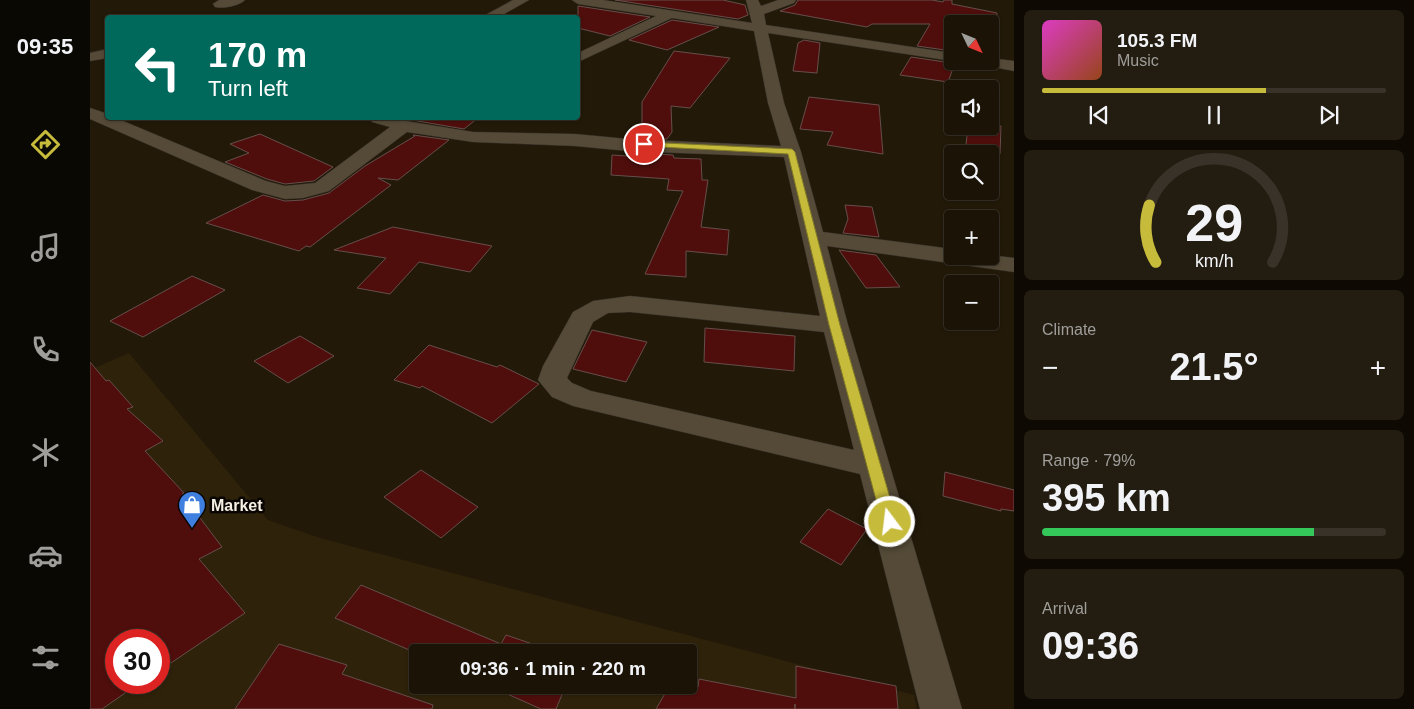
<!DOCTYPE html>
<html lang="en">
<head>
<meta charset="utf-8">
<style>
	body { margin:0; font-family:Arial,sans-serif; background:#231c10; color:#f1f3f6; height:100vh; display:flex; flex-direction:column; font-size:19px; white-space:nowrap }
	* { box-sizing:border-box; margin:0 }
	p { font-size:16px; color:#9f9e9b }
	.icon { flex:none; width:28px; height:28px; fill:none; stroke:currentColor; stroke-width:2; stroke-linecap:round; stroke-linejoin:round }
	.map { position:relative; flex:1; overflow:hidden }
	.side { display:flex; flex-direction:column; gap:10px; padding:10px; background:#0e0a03; width:400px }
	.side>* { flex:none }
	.guide { position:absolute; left:15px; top:15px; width:475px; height:105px; border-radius:5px; box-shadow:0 1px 4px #0004,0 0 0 1px #383228; background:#00695c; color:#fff; overflow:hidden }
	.needle { width:32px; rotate:133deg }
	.controls { position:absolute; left:854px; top:15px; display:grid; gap:10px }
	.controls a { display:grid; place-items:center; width:55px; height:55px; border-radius:5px; background:#1a1306; box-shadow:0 1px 4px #0004,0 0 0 1px #383228; font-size:25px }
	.speed { position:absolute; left:15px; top:629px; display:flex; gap:10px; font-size:25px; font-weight:700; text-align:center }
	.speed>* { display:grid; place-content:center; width:65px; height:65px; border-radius:50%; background:#1a1306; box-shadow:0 1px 4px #0004,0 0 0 1px #383228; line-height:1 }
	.speed .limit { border:8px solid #d22; background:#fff; color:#111 }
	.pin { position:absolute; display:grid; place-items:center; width:42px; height:42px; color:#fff; margin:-21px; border:2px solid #fff; border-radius:50%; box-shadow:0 1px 5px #0007 }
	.me { position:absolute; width:55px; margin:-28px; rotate:345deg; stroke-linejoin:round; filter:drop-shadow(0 0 4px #0008) }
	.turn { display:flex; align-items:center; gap:18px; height:105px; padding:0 20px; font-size:22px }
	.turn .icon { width:65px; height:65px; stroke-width:2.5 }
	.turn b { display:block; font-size:35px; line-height:42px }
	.big { font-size:38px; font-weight:700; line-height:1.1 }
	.side .widget { flex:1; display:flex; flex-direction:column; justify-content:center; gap:8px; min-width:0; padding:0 18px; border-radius:8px; background:#231c10 }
	.side .dial { align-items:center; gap:0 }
	.dial svg { height:130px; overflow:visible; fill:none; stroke:#383228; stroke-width:7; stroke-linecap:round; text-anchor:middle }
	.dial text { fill:#f1f3f6; stroke:none }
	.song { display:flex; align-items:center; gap:15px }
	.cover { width:60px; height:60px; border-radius:8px; background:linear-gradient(135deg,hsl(310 70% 55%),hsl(20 70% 35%)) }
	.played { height:5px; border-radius:2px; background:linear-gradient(90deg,#c7bb3b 65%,#383228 65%) }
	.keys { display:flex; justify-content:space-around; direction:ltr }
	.heat { display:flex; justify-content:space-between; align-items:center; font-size:28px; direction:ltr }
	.charge { height:8px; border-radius:4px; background:linear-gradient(90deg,#34c759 79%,#383228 0) }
	.trip { position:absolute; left:319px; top:644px; width:288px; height:50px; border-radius:5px; background:#1a1306; box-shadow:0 1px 4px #0004,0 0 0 1px #383228; font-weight:700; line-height:50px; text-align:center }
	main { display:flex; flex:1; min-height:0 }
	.dock { display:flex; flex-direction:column; width:90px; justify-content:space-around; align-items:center; background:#0a0802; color:#9f9e9b }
	.dock .icon { width:35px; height:35px }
	.dock .selected { color:#c7bb3b }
	.dock b { font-size:22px; color:#f1f3f6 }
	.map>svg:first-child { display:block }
</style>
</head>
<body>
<main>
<nav class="dock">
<b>09:35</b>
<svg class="icon selected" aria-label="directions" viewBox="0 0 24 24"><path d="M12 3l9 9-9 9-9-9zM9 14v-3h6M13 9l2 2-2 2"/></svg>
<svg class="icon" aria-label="music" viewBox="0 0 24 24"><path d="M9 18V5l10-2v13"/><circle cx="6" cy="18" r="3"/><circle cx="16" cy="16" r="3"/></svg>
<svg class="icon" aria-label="phone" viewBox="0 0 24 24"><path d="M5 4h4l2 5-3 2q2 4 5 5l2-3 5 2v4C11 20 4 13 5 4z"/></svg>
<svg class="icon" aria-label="climate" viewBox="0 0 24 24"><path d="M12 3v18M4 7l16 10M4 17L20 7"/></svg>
<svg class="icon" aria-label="car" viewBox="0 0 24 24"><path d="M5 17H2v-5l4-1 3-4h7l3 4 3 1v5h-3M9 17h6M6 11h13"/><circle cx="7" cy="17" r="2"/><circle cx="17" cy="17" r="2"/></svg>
<svg class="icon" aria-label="filters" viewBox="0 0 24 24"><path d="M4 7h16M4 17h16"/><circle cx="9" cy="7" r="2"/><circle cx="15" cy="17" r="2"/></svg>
</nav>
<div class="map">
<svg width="924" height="709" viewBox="0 0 924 709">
	<rect width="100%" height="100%" fill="#221908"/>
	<path fill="#2e220a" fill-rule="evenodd" d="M39 353 178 520 230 538 824 695 827 709H0V370ZM26 640H69V682H26ZM328 652H598V685H328Z"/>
	<path fill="#4f0e0c" stroke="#664e4b" d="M525 0H633L655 5 658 15 648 19Z
		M708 0H842L853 2 854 0H862V4L907 13 906 24H862V51L827 46 840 24H782L777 27 690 11 705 5Z
		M488 6 560 17 520 36 488 28Z
		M582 20 629 27 577 50 539 40Z
		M714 40 730 43 727 73 703 71 708 43Z
		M584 51 640 58 600 108 581 106 582 132 577 139 552 138V102Z
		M821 57 862 63V71L858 82 810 75Z
		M719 97 789 105 793 154 737 145 743 132 710 129Z
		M310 118H388L374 129Z
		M878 126H911L910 154H875Z
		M170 134 243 167 224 181 195 184 177 179 135 162 159 153 140 144Z
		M323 135 359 140 308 180 288 178 301 185 220 247 216 246 209 251 116 223 173 195 195 201 213 200 239 193 275 166 325 136Z
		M551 153 583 155 584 158 611 159 612 180H618L611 227 639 230 637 255 596 251V277L555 274 593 191 577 190 579 179 521 175 522 155 551 157Z
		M755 205 782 207 789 237 753 233 758 219Z
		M860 212 892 217 862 219V247L856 246Z
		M303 227 402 246 380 272 329 262 300 294 267 288 296 258 244 250Z
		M749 250 786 255 810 287 776 288Z
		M102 276 135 290 53 337 20 321Z
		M615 328 705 336 704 371 614 362Z
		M502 330 557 342 536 382 483 369Z
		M210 336 244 356 198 383 164 361Z
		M339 345 407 367 410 365 449 384 402 423 332 386 330 388 304 380Z
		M0 362 16 381 19 380 43 407 37 409 73 441 55 451 94 493 92 494 132 547 109 559 155 613 69 671V640H26V682H51L12 709H0Z
		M331 470 388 507 351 538 294 497Z
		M855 472 924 490V511L911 509V511L853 496Z
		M738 509 777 529 751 565 710 542Z
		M271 585 411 644 416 635 466 652H324L245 618Z
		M189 644 257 665 252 674 343 705 342 709H145Z
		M706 666 806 686 808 709H705V704V709H566L580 685H604L608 687 609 679 706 698Z
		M397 685H476L466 709H451Z"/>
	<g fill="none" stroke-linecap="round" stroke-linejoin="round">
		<defs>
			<path id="street" d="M129 0H155C149 6 133 9 125 7L123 4Z
				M423 0H439L407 18H390Z
				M482 0H513L662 23 656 0H668L671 6 688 0H706L704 3 674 14 676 25 862 53V61L678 33 694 103 711 152 733 232 862 249V256H900V255L924 258V272L737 246 758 325 872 709H830L770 474 483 406 462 397 448 380 453 366 483 312 503 301 540 296 730 316 694 157 538 151 485 146 383 142 317 132 239 191 213 198 195 199 162 190 0 119V108L18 114V118H26L176 181 195 186 225 183 300 127 282 122 280 118H304L316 121 383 132 485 134 538 139 691 146 678 103 664 31 582 18 488 62V53L566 16 488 4ZM540 312 734 332 764 450 501 391 482 383 477 378 503 322 518 313Z
				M18 49V58L0 61V53Z
				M900 58 924 61V71L887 64 885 61H900Z"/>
		</defs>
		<use href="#street" stroke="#362f29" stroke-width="1"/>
		<use href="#street" fill="#544a37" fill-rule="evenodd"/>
	</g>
	<path fill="#c7bb3b" stroke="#817a26" d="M554 142 702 149 705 152 750 325 807 522 805 526 800 527 794 526 792 522 739 325 698 154 552 146 551 144Z"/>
	<defs>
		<symbol id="shop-pin" viewBox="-11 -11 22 30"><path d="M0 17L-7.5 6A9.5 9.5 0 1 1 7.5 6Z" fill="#3f7fe0" stroke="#090502"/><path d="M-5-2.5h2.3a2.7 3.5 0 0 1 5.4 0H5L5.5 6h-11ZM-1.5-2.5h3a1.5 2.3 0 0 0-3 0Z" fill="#fff"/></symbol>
	</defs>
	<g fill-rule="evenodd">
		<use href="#shop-pin" x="86" y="489" width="32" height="43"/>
	</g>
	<g text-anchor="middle" stroke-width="5" stroke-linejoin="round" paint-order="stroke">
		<g font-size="16" font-weight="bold" fill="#f5efe4" stroke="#090502" text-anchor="start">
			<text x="121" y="511">Market</text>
		</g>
	</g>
</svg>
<div class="controls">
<a><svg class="needle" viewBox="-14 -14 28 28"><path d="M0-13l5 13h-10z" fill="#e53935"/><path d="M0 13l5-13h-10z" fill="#9f9e9b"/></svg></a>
<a><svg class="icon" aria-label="sound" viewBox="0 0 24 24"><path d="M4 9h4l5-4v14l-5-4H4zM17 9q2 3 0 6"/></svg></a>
<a><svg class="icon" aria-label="search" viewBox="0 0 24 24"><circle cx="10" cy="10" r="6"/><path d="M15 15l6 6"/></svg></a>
<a>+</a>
<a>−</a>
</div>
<div class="speed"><div class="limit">30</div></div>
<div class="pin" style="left:554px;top:144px;background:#d93025"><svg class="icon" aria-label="arrive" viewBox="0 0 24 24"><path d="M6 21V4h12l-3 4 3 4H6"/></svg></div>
<svg class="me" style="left:800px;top:522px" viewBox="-20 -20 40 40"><circle r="17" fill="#c7bb3b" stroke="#fff" stroke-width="3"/><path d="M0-11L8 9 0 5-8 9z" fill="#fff"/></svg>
<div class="trip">09:36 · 1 min · 220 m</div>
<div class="guide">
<div class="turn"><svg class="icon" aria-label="left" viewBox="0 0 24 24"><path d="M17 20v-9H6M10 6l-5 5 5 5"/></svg><div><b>170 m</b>Turn left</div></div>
</div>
</div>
<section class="side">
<div class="widget">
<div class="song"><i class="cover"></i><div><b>105.3 FM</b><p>Music</p></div></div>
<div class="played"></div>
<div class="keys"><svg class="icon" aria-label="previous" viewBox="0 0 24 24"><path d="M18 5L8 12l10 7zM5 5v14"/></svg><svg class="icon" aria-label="pause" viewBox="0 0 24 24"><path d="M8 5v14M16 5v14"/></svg><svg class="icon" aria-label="next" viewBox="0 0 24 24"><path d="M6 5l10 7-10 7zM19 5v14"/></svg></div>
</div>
<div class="widget dial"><svg viewBox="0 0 100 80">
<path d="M14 69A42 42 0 1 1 86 69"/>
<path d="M14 69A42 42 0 0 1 10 34" stroke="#c7bb3b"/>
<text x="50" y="56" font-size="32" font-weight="700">29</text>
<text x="50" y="72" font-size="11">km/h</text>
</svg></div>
<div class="widget"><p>Climate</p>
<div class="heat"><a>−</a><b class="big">21.5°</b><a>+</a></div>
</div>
<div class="widget"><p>Range · 79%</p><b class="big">395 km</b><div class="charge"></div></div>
<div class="widget"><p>Arrival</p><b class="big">09:36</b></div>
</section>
</main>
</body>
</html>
